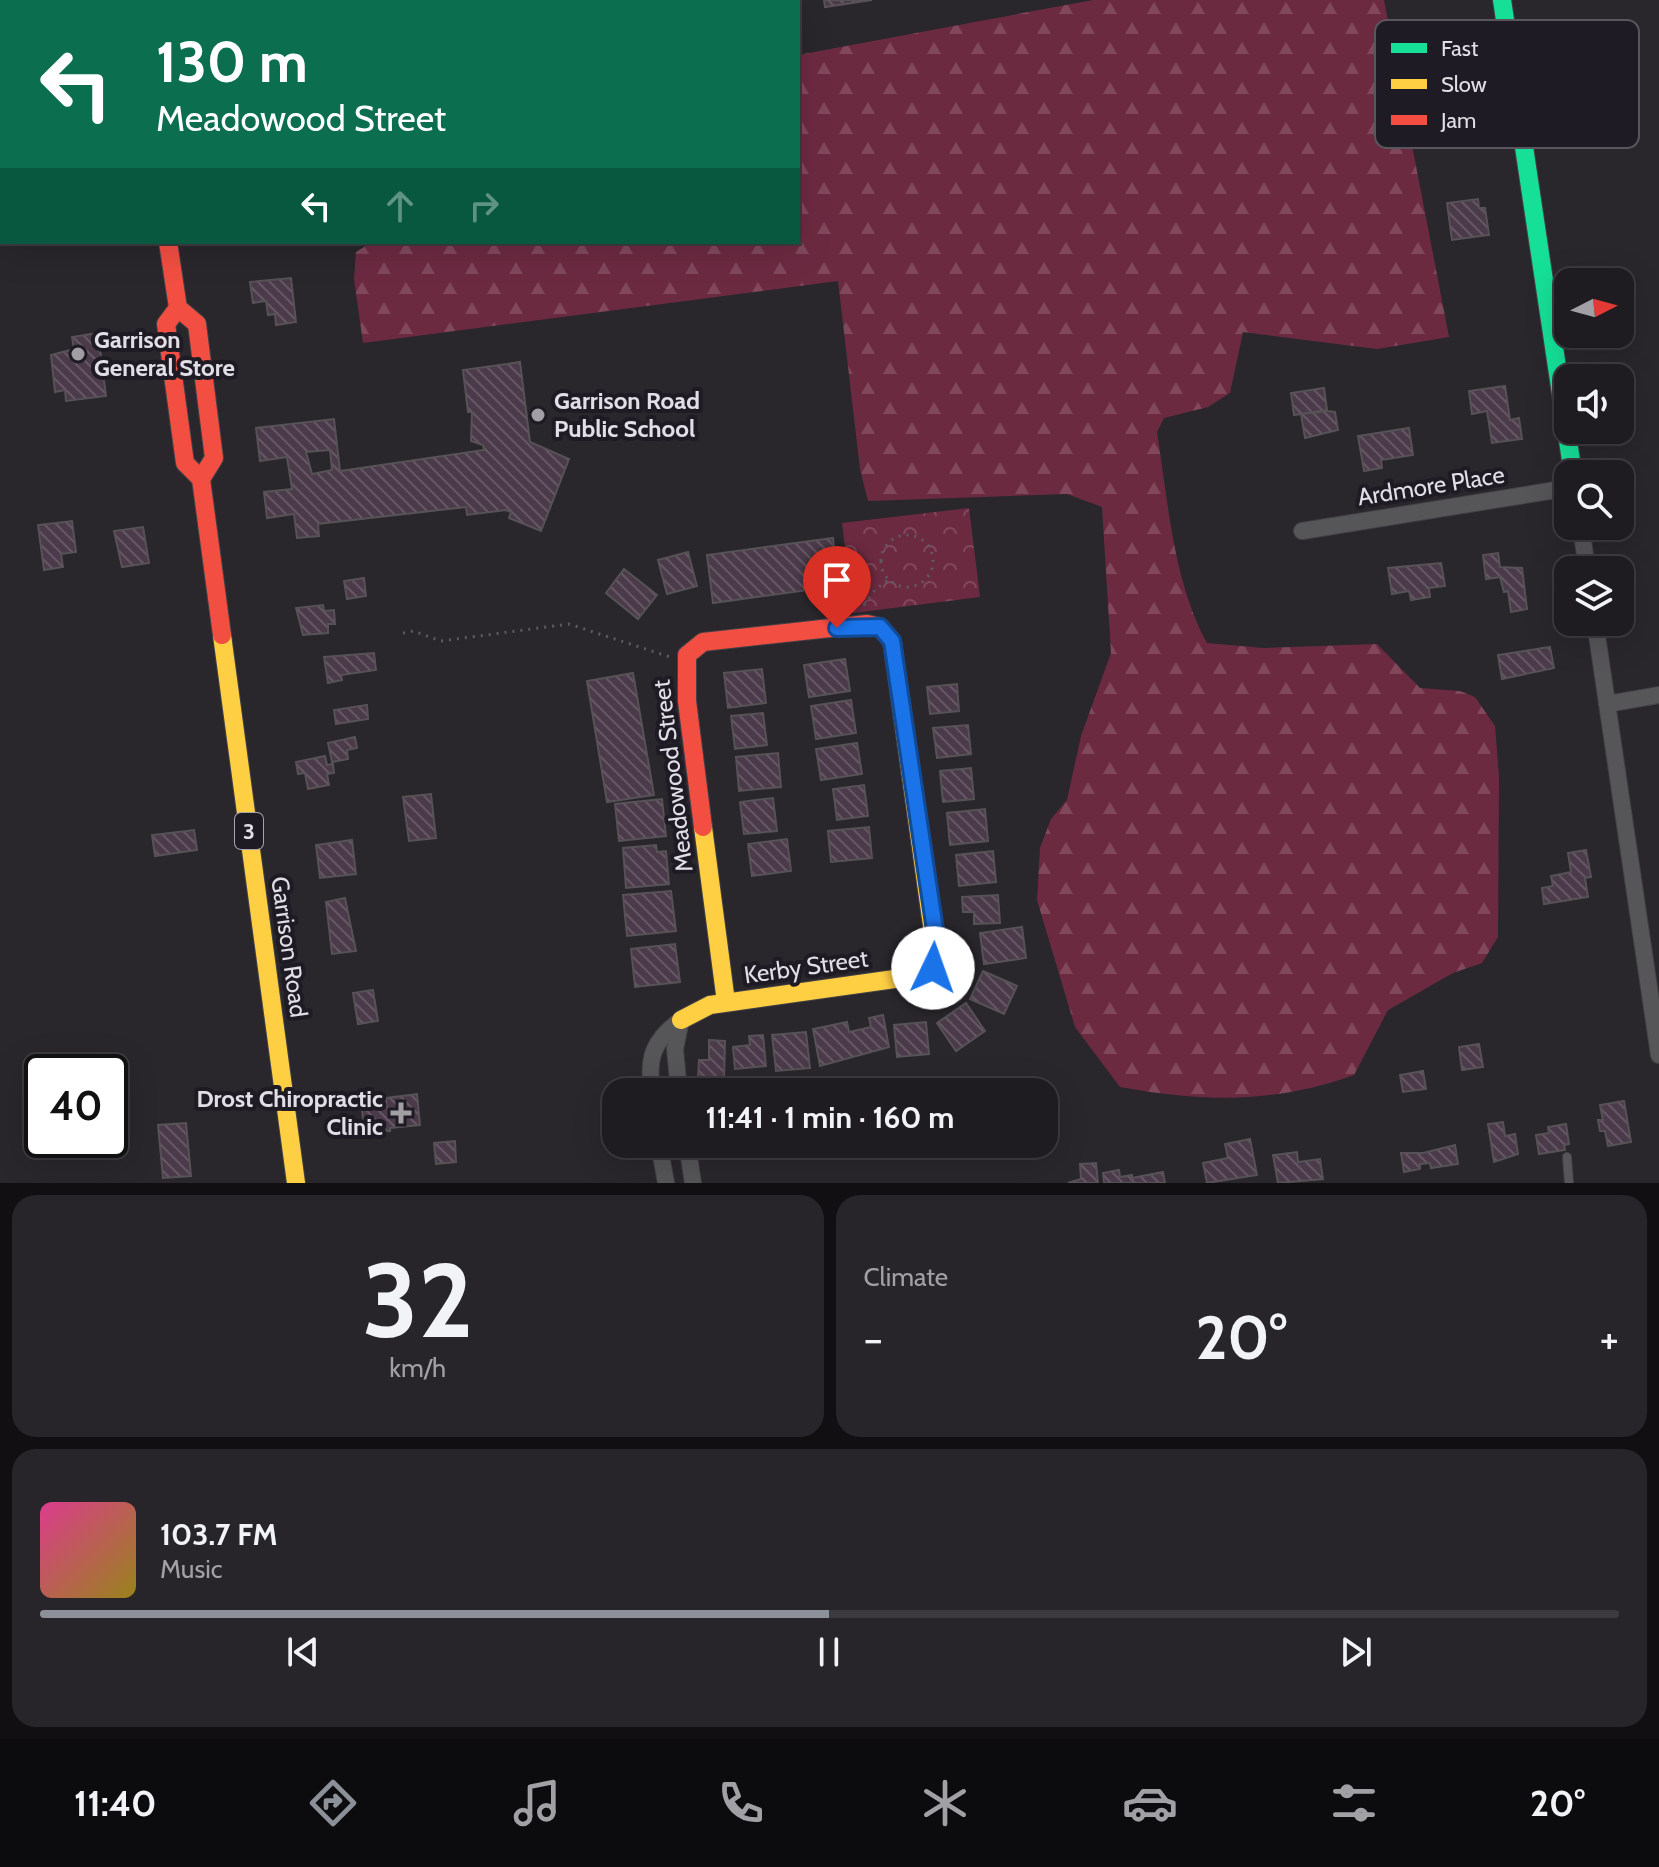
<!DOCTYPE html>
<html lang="en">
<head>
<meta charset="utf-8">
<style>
	body { margin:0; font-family:Cabin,sans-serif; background:#27252a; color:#f1f3f6; height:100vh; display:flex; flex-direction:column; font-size:30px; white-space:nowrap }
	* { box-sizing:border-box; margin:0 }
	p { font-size:26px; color:#a1a1a5 }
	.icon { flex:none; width:44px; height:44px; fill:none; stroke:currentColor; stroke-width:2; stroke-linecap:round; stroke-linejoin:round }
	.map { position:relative; height:1183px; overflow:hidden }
	.side { display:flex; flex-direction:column; gap:12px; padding:12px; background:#110f12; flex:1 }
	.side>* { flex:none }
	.hud { position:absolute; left:0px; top:0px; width:800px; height:244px; box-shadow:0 8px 32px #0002,0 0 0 2px #3c3a3f; background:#0b6e4f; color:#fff; overflow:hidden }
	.needle { width:52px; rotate:84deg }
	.fabs { position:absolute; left:1554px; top:268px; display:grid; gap:16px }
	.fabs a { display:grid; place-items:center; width:80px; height:80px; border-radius:16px; background:#1f1c21; box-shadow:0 8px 32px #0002,0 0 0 2px #3c3a3f; font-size:40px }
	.speed { position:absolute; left:24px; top:1054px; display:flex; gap:16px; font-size:40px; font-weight:700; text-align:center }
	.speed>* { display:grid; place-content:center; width:104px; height:104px; border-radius:50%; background:#1f1c21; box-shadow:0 8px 32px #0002,0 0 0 2px #3c3a3f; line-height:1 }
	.speed .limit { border:4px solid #111; border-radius:12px; background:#fff; color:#111 }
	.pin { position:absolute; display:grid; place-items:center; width:68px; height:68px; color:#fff; margin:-82px -34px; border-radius:50% 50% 50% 0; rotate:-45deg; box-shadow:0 0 8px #0007 }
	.pin .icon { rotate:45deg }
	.me { position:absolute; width:88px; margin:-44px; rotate:3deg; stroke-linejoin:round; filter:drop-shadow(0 0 6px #0008) }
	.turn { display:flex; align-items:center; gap:28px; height:168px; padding:0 24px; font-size:36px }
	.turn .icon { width:104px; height:104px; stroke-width:2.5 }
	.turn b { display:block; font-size:56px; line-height:68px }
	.lanes { display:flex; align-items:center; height:76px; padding:0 24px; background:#0003; justify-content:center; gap:40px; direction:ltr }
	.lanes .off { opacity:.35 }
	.big { font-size:60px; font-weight:800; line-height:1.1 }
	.side .widget { flex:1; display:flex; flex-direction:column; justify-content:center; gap:12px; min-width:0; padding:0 28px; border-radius:24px; background:#27252a }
	.side .dial { align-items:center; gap:0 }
	.dial b { font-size:104px; line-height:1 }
	.song { display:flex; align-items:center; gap:24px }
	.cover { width:96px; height:96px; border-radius:12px; background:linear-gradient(135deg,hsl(330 70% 55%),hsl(50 70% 35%)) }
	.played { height:8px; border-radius:4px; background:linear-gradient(90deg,#8c9099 50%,#3c3a3f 50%) }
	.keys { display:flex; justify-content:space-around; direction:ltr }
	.heat { display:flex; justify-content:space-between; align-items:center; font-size:44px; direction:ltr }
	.side .tiles { flex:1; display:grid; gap:12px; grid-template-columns:1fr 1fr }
	.widget:last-child { grid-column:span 2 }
	.trip { position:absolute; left:602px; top:1078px; width:456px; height:80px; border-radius:24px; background:#1f1c21; box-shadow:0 8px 32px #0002,0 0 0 2px #3c3a3f; font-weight:800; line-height:80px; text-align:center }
	.menu { display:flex; height:128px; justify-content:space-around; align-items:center; background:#0c0b0d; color:#a1a1a5 }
	.menu .icon { width:56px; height:56px }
	.menu .selected { color:#8c9099 }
	.menu b { font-size:36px; color:#f1f3f6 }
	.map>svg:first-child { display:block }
</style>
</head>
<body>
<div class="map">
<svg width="1659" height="1183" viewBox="0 0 1659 1183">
	<defs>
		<pattern id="forest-firs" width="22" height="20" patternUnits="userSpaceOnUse" patternTransform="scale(2)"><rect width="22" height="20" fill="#6c2a41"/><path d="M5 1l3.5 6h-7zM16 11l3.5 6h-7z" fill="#81485c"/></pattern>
		<pattern id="park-crowns" width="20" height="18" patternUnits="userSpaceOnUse" patternTransform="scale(2)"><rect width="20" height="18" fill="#6c2a41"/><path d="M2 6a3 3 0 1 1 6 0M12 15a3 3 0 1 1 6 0" fill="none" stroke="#81485c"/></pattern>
		<pattern id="building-back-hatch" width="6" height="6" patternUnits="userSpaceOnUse" patternTransform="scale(2)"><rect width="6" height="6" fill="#4b3b4a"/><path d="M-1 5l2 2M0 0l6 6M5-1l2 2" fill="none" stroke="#655764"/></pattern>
	</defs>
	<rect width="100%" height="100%" fill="#29262c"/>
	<path fill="url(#forest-firs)" d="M1093 0H1384L1449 337 1377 349 1243 332 1230 393 1208 407 1164 418 1157 432C1168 501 1173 581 1207 643L1263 648 1377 644 1420 688 1460 691 1475 697 1495 726 1499 776 1498 937 1482 963 1453 973 1388 1010 1354 1075C1274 1104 1202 1102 1120 1087L1075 1027 1037 900 1040 848 1051 819 1067 800 1081 736 1111 653 1102 507 1067 494 868 501 860 469 838 281 363 343 354 279 356 252 372 242H798V55Z"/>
	<path fill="url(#park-crowns)" d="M969 508 980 597 853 613 842 523Z"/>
	<path fill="url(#building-back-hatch)" stroke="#565256" stroke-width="2" fill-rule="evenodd" d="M824 0H872L825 7Z
		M1478 199 1479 208H1485L1489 235 1452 240 1447 203Z
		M291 278 296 322 276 325 275 314 268 315 266 301 253 303 250 282Z
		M98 333 106 396 66 401 65 390 55 392 51 355 74 349 72 337Z
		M520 362 530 442 569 459 541 531 509 518 511 512 506 510 467 515 466 507 318 524 319 536 297 538 294 514 267 518 264 492 292 489 287 457 260 461 256 428 334 419 340 471 484 450 483 445 471 441 472 412H468L463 370ZM330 450 332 470 312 474 306 452Z
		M1505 386 1510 420 1519 418 1522 439 1492 443 1487 411 1472 414 1469 391Z
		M1324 388 1327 410 1294 415 1291 393Z
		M1327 411 1335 412 1338 430 1305 438 1301 414Z
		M1409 428 1413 455 1381 460 1382 468 1364 471 1358 436Z
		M72 521 76 552 61 554 63 567 44 570 38 525Z
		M143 527 149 563 122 567 114 531Z
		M833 538 838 586 713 603 707 555Z
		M688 552 697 586 667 594 658 560Z
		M1498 553 1500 567 1522 568 1527 609 1511 612 1508 591 1504 592 1500 577 1486 579 1483 555Z
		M1441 563 1445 586 1429 588 1430 597 1411 600 1409 591 1392 594 1388 568Z
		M624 569 657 595 638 619 606 593Z
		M364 578 366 596 347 599 344 581Z
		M323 605 324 611 334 610 335 624H328V633L303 635 296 608Z
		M1550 647 1554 668 1502 679 1498 655Z
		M374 653 376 670 341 675 342 680 328 683 324 657Z
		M845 659 850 691 809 697 804 665Z
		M762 669 766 703 728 708 724 673Z
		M633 673 654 795 607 802 587 681Z
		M957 684 959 711 930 714 927 687Z
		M851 700 856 733 816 739 811 706Z
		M367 705 368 719 336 724 334 710Z
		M763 713 767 745 735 749 731 716Z
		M968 725 971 754 937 758 933 728Z
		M355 737 357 748 347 750 348 759 332 762 328 743Z
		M857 743 862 774 821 780 816 749Z
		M778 753 781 787 739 791 736 757Z
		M325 756 327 765 333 764 334 773 327 774 329 785 308 789 305 773 298 774 296 762Z
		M971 768 974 799 943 802 940 771Z
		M864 785 868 816 837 820 833 789Z
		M431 794 436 838 409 841 403 797Z
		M773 798 777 831 744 834 740 802Z
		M662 799 666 836 619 841 615 804Z
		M985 809 988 841 950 845 947 813Z
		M869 827 872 858 831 862 828 831Z
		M194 830 197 850 155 856 152 835Z
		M787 839 791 871 752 876 748 844Z
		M352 840 356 874 320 878 316 845Z
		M656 845 657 852 666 851 669 884 626 888 623 848Z
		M1586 850 1591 877 1585 878 1588 897 1544 904 1542 888 1553 886 1551 876 1571 872 1568 853Z
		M993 851 996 882 959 886 956 855Z
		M671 891 676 931 627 936 623 895Z
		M998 895 1000 923 974 924V912H963L962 897Z
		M345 898 356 951 332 954 326 902Z
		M1022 927 1026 958 984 964 980 933Z
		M675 944 680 982 635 987 631 949Z
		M983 971 1017 986 1004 1014 970 999Z
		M373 990 378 1021 358 1024 353 993Z
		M966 1003 985 1031 956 1051 937 1023Z
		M883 1015 889 1047 820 1066 813 1029 847 1022 849 1032 871 1027 869 1018Z
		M926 1022 929 1054 897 1057 894 1025Z
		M806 1032 810 1068 776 1071 772 1035Z
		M763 1035 766 1066 735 1069 733 1047 750 1045 749 1036Z
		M709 1040 725 1041 724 1079 698 1078 699 1060H709Z
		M1479 1044 1483 1067 1462 1070 1459 1047Z
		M1423 1071 1426 1089 1403 1092 1400 1075Z
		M417 1094 420 1125 390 1128V1131H364L362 1109 386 1106V1098Z
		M1624 1101 1631 1142 1608 1146 1605 1131H1600L1598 1120H1603L1600 1105Z
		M1503 1122 1505 1136 1515 1134 1518 1154 1494 1162 1488 1124Z
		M186 1123 191 1176 163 1178 158 1125Z
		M1566 1124 1569 1144 1564 1145 1565 1150 1539 1154 1536 1135 1549 1133 1548 1127Z
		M1250 1139 1257 1175 1207 1183 1203 1163 1228 1158 1225 1144Z
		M455 1141 456 1162 436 1164 434 1143Z
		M1455 1145 1458 1164 1431 1168 1430 1163 1420 1164V1169L1404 1172 1401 1153H1423Z
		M1297 1152 1298 1162 1320 1159 1323 1179 1278 1183 1273 1155Z
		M1096 1163 1098 1183H1068L1081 1179 1080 1164Z
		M1119 1170 1120 1177 1132 1175V1178L1163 1172 1165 1183H1104L1103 1173Z"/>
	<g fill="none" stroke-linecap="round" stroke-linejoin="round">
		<defs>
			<path id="lane" d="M1567 1157 1569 1183"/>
			<path id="street" d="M1581 526 1587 570
				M1302 531 1568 488
				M1595 622 1659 1055
				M1607 704 1659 695
				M652 1092C647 1058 653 1040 681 1020L675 1049 679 1092
				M659 1144 666 1183
				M687 1144 693 1183"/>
			<path id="fast" d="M135 0V2
				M1502 0 1573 474"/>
			<path id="slow" d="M222 635 296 1183
				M703 827 726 1002
				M681 1020 710 1005 923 975 937 961 892 641 885 633"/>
			<path id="jam" d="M168 242 178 308 166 324 185 463 201 479 222 635
				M178 308 197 324 214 458 201 479
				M703 827 687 701V655L703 642 867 624 880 627 885 633"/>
		</defs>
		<use href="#lane" stroke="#434146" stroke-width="10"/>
		<use href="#street" stroke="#434146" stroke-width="18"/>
		<use href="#fast" stroke="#434146" stroke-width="20"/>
		<use href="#slow" stroke="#434146" stroke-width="20"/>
		<use href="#jam" stroke="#434146" stroke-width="20"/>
		<path stroke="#5d5b5f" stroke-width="3" stroke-dasharray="2 6" stroke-linecap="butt" d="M881 561a26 26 0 1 1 52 0a26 26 0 1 1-52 0Z
			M864 605 875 590 888 580
			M403 633 413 631 441 641 569 624 670 657"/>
		<use href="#lane" stroke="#565558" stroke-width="8"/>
		<use href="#street" stroke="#565558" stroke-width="16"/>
		<use href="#fast" stroke="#16e098" stroke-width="18"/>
		<use href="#slow" stroke="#ffcf43" stroke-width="18"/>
		<use href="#jam" stroke="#f24e42" stroke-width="18"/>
	</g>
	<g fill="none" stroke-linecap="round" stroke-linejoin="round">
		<defs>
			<path id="route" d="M837 628 880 627 892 641 938 950 933 968"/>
		</defs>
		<use href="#route" stroke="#114b97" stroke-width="20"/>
		<use href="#route" stroke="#1a73e8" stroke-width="14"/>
	</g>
	<g fill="#a19ea4" stroke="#1f1b24" stroke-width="3">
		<circle cx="78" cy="354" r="8"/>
		<circle cx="538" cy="415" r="8"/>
		<path d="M397 1101h8v8h8v8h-8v8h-8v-8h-8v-8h8z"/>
	</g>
	<g text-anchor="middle" stroke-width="8" stroke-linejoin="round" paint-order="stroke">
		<rect fill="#1f1b24" stroke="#a7a4ab" stroke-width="2" x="235" y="813" width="28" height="36" rx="6"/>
		<g font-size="22" font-weight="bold" fill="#e1dee5">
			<text x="249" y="839">3</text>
		</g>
		<g font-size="24" font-weight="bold" fill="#e1dee5" stroke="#1f1b24" text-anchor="start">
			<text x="94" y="348">Garrison<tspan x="94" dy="28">General Store</tspan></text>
			<text x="554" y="409">Garrison Road<tspan x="554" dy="28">Public School</tspan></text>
			<text x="383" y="1107" text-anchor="end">Drost Chiropractic<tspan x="383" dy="28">Clinic</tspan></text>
		</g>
		<g font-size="24" fill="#e1dee5" stroke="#1f1b24">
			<text transform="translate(1431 486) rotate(-9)" y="8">Ardmore Place</text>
			<text transform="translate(673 776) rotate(-97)" y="8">Meadowood Street</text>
			<text transform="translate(289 947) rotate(82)" y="8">Garrison Road</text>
			<text transform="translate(806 967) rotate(-8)" y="8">Kerby Street</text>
		</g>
	</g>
	<rect x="1375" y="20" width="264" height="128" rx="12" fill="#1f1b24" stroke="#59565e" stroke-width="2"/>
	<rect x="1391" y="43" width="36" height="10" fill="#16e098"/>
	<rect x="1391" y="79" width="36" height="10" fill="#ffcf43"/>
	<rect x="1391" y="115" width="36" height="10" fill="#f24e42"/>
	<g font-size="22" fill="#e1dee5">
		<text x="1441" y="56">Fast</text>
		<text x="1441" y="92">Slow</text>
		<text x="1441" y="128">Jam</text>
	</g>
</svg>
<div class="fabs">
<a><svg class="needle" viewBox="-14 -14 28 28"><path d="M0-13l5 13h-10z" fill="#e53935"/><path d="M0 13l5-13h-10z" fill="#a1a1a5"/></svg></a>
<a><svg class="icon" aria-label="sound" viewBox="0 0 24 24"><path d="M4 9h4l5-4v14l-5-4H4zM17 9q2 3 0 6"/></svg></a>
<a><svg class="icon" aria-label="search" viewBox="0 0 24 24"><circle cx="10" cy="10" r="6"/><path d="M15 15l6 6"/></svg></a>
<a><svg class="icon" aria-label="layers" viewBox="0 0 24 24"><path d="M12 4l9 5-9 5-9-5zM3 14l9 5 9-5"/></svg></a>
</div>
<div class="speed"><div class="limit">40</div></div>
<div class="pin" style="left:837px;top:628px;background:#d93025"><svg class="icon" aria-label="arrive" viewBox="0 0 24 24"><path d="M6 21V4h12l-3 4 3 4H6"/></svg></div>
<svg class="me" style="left:933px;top:968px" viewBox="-20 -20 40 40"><circle r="19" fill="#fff"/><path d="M0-13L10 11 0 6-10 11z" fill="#1a73e8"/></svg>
<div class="trip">11:41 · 1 min · 160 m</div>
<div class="hud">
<div class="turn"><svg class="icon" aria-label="left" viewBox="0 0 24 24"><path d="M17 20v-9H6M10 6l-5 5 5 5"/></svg><div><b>130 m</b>Meadowood Street</div></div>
<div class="lanes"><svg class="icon" aria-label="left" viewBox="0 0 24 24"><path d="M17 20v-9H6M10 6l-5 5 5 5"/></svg><svg class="icon off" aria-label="ahead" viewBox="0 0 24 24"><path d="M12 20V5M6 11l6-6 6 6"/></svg><svg class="icon off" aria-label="right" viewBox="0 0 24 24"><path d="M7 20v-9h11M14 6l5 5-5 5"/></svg></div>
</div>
</div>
<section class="side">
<div class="tiles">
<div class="widget dial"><b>32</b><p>km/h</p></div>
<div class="widget"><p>Climate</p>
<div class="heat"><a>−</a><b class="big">20°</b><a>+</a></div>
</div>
<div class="widget">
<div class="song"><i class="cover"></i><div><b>103.7 FM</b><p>Music</p></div></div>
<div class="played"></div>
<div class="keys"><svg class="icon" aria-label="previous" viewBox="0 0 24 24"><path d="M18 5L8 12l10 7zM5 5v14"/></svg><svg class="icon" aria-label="pause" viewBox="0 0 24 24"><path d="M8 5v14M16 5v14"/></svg><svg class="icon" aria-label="next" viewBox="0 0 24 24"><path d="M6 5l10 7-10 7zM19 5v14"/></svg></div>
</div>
</div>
</section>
<nav class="menu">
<b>11:40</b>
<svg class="icon selected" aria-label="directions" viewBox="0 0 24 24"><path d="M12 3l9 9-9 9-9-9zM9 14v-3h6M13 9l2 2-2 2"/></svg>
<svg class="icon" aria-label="music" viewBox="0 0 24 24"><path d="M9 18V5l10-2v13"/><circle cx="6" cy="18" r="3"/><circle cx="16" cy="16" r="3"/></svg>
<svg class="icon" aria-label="phone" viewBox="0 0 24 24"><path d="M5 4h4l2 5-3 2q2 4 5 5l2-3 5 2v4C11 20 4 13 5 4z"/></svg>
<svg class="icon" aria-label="climate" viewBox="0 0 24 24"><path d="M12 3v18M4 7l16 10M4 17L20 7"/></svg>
<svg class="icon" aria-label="car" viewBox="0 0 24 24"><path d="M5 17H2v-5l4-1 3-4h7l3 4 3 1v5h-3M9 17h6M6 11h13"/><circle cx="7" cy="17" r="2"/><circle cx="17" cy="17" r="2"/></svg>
<svg class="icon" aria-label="filters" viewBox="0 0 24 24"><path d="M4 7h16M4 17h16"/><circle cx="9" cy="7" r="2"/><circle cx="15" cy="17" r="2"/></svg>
<b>20°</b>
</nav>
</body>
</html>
